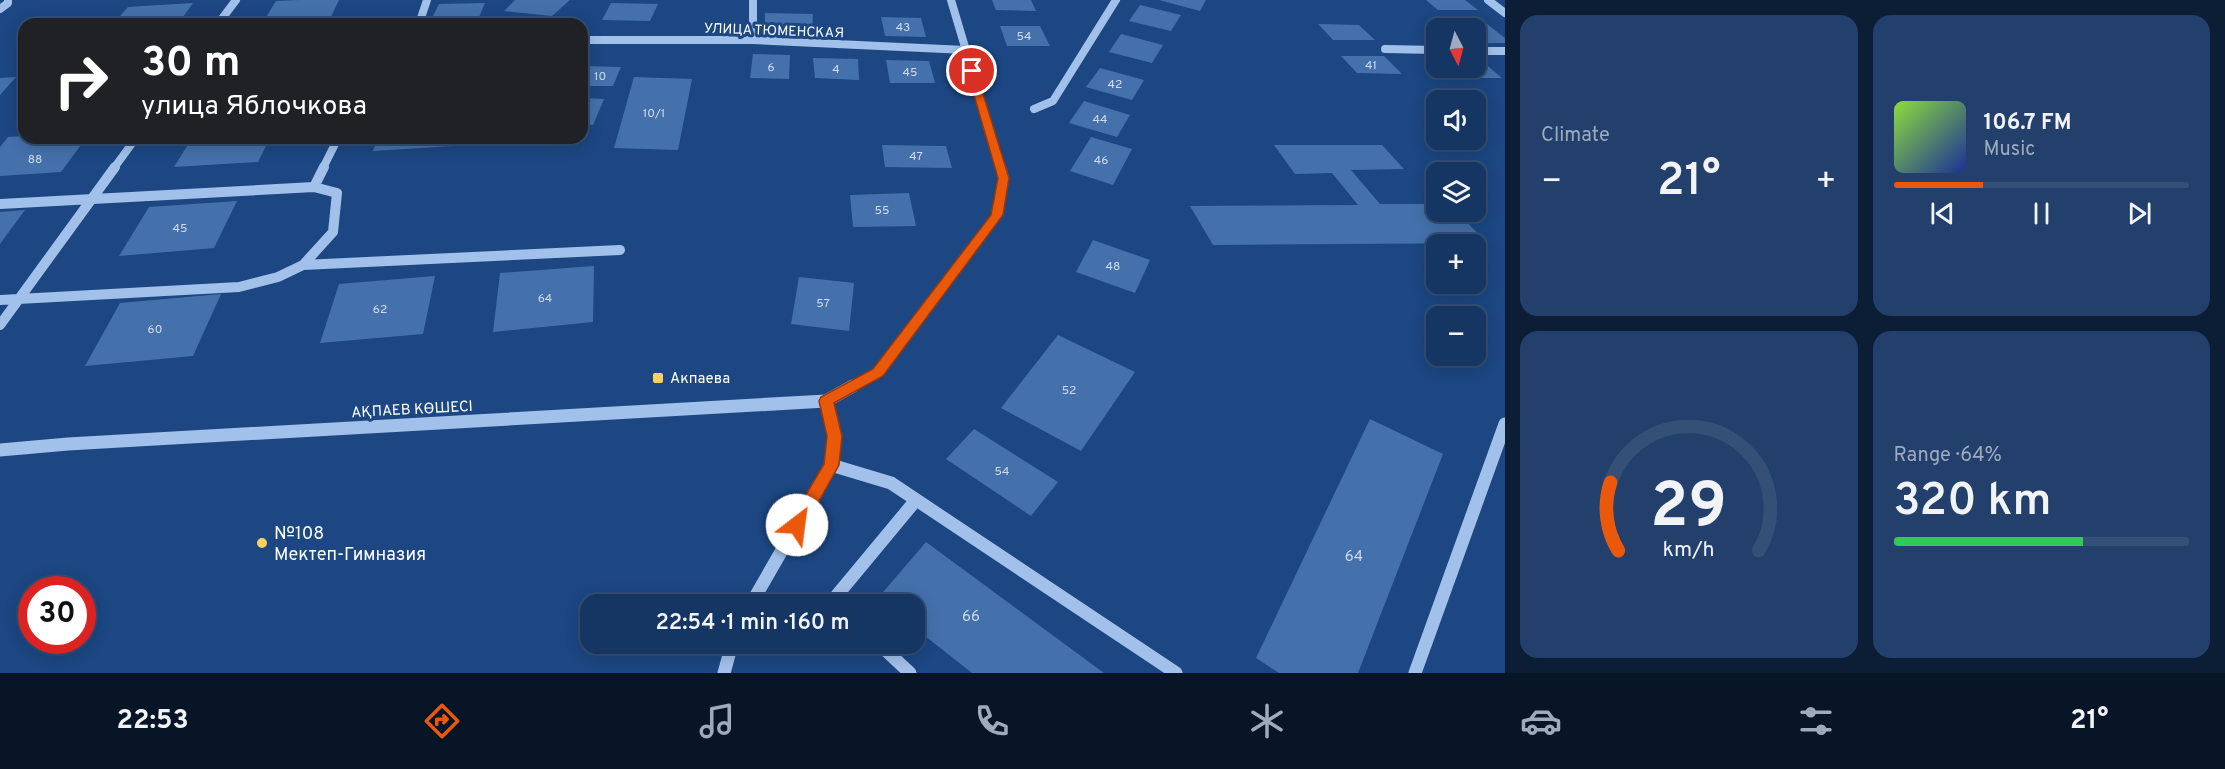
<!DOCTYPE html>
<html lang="en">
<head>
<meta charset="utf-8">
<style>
	body { margin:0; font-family:Overpass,sans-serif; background:#22406b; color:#f1f3f6; height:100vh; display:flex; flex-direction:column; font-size:22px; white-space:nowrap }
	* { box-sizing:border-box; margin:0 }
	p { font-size:20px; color:#9dabbe }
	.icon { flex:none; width:33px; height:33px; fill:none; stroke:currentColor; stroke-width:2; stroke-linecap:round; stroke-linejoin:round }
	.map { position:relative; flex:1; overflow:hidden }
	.side { display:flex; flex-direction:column; gap:15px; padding:15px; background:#0c1d36; width:720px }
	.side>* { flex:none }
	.banner { position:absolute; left:18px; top:18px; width:570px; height:126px; border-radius:18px; box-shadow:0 3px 15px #0003,0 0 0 2px #345077; background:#202124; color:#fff; overflow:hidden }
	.needle { width:39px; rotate:174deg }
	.buttons { position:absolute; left:1426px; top:18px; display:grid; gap:12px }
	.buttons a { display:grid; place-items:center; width:60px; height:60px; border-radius:12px; background:#153562; box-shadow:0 3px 15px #0003,0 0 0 2px #345077; font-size:30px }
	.speed { position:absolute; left:18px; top:576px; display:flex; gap:12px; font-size:30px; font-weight:700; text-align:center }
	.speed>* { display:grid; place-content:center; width:78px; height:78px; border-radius:50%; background:#153562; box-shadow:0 3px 15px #0003,0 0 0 2px #345077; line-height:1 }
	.speed .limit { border:9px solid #d22; background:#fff; color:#111 }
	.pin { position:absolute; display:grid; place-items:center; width:51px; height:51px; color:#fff; margin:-26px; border:3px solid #fff; border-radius:50%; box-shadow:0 2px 6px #0007 }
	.me { position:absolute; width:66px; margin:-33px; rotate:30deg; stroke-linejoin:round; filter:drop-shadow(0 0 4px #0008) }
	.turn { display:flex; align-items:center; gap:21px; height:126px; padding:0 24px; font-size:27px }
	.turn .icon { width:78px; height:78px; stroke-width:2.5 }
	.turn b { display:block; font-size:42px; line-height:51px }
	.big { font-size:45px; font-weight:600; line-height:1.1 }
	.side .widget { flex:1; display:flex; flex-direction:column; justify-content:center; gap:9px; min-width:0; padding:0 21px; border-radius:18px; background:#22406b }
	.side .dial { align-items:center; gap:0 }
	.dial svg { height:156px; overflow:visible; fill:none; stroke:#345077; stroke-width:7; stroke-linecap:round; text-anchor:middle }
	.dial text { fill:#f1f3f6; stroke:none }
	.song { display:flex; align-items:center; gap:18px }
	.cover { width:72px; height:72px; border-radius:9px; background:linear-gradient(135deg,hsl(90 70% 55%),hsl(230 70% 35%)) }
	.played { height:6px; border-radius:3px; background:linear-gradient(90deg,#ea580c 30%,#345077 30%) }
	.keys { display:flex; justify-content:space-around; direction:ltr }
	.heat { display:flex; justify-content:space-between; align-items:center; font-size:33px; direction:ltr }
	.charge { height:9px; border-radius:4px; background:linear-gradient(90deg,#34c759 64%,#345077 0) }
	.side .tiles { flex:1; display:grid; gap:15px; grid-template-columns:repeat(2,1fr) }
	.trip { position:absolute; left:580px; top:594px; width:345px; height:60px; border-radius:18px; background:#153562; box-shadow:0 3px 15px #0003,0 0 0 2px #345077; font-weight:600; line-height:60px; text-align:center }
	.dock { display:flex; height:96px; justify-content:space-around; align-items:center; background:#081527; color:#9dabbe }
	.dock .icon { width:42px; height:42px }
	.dock .current { color:#ea580c }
	.dock b { font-size:27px; color:#f1f3f6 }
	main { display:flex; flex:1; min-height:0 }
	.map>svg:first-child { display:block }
</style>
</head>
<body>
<main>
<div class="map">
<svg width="1505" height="673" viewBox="0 0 1505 673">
	<rect width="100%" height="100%" fill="#1c4783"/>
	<path fill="#4471ac" d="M300 0H339L328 23 262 24 276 1Z
		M515 0H570L552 16 504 11Z
		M992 0H1031L1036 11 996 10Z
		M1159 0H1206L1200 11Z
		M1426 0H1465L1478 10H1438Z
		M193 3 178 24H113L128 7Z
		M485 3 477 22 429 24 439 4Z
		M611 3 658 4 650 21 602 20Z
		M1140 5 1181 15 1171 31 1129 21Z
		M765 13 813 14 812 30H765Z
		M881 17 921 18 926 37 885 36Z
		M1447 23 1487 24 1505 38V43H1476V28H1453Z
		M1318 24 1359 25 1375 40H1333Z
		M1000 26H1040L1050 46H1007Z
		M1121 34 1163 45 1152 63 1109 52Z
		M753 54 790 55 789 79 750 78Z
		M1341 56H1384L1402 74 1357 73Z
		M813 58 858 59 859 80 815 78Z
		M886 60 929 61 935 83H890Z
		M1476 60 1482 61 1502 78H1457L1446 68H1476Z
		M582 66 621 67 613 86H582Z
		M1100 68 1144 80 1132 100 1086 87Z
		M16 77 0 95V78Z
		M634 77 692 79 678 150 614 148Z
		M582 98 604 99 593 125 582 124Z
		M1084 101 1130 115 1117 137 1069 123Z
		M24 136V138H86L61 172 0 176V147L8 137Z
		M1091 137 1132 149 1113 185 1070 171Z
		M192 138H270L258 162 174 167Z
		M378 138H455L453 146 373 151Z
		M882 145 946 146 952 168 885 167Z
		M1274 145H1382L1404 169 1351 170 1380 204H1437V212H1457L1487 243 1213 245 1190 206 1358 205 1332 173 1295 174Z
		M909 193 916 226 853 227 850 195Z
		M237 201 214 248 119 256 149 207Z
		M25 210 0 244V212Z
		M1093 240 1150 260 1135 293 1076 272Z
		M594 266 593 322 493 332 500 273Z
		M435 276 423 334 320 343 339 284Z
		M799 277 854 283 849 331 791 324Z
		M221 294 193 356 85 366 120 303Z
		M1058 335 1135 372 1081 451 1001 408Z
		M1370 419 1443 454 1358 673H1279L1256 658Z
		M974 429 1058 482 1031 516 946 459Z
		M926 542 1104 673H972L915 628V604H886L878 598Z"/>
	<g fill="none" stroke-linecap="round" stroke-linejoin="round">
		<path stroke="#a2c1ea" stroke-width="8" d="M753 0V40
			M951 0 1001 168
			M1488 0 1505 13
			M0 9 8 3V0
			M218 24 236 0
			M419 24 427 0
			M582 40H753L965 50
			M1385 49 1437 50
			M1476 51H1505
			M1034 109 1053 101 1116 0
			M114 168 136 138
			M323 168 338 138"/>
		<path stroke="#a2c1ea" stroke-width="10" d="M0 204 314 187 324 167
			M303 265 620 250
			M0 300 239 287 278 277 303 265 333 232 337 193 314 187
			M0 325 115 167
			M850 388 878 372 997 215 1004 178 1001 167"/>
		<path stroke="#a2c1ea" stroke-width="13" d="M0 450 68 444 826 401 853 386
			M831 465 891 483 1176 673
			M751 604 831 465 834 436 826 401
			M838 604 833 600 916 500
			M879 644 910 673
			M724 673 732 644
			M1415 673 1505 424"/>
	</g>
	<path fill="#ea580c" stroke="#983908" stroke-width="1.5" d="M972 68 976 71 1009 178 1003 215 883 376 834 403 842 436 839 465 803 530 797 532 791 530 788 525 791 520 824 464 827 436 819 401 821 397 873 369 991 215 998 178 967 71Z"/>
	<g fill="#fbd05f" stroke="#1c4783" stroke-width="2">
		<rect x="652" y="372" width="12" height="12" rx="3"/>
		<circle cx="262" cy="543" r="6"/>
	</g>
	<g text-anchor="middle" stroke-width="6" stroke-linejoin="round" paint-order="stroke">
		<g font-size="12" fill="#d0dcea">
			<text x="903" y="31">43</text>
			<text x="1024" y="40">54</text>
			<text x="1371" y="69">41</text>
			<text x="771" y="71">6</text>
			<text x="836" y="73">4</text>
			<text x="910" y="76">45</text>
			<text x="600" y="80">10</text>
			<text x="1115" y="88">42</text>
			<text x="654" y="117">10/1</text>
			<text x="1100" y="123">44</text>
			<text x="916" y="160">47</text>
			<text x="35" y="163">88</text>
			<text x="1101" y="164">46</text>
			<text x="882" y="214">55</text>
			<text x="180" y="232">45</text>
			<text x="1113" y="270">48</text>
			<text x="545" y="302">64</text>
			<text x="823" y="307">57</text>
			<text x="380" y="313">62</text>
			<text x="155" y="333">60</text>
			<text x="1069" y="394">52</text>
			<text x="1002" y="475">54</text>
		</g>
		<g font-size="14" fill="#fff" stroke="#1c4783">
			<text transform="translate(774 30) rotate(2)" y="5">УЛИЦА ТЮМЕНСКАЯ</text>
		</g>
		<g font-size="15" fill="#fff" stroke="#1c4783" text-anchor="start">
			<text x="670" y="383">Акпаева</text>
		</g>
		<g font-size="15" fill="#fff" stroke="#1c4783">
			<text transform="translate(412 409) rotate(-3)" y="5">АҚПАЕВ КӨШЕСІ</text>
		</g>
		<g font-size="15" fill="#d0dcea">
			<text x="1354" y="561">64</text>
			<text x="971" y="621">66</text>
		</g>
		<g font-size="18" fill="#fff" stroke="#1c4783" text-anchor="start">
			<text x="274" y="539">№108<tspan x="274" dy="21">Мектеп-Гимназия</tspan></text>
		</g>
	</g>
</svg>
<div class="buttons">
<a><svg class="needle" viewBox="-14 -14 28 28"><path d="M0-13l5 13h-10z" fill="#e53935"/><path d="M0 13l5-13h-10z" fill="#9dabbe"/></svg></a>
<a><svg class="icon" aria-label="sound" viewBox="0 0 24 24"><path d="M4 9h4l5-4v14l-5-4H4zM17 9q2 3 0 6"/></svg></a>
<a><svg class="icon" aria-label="layers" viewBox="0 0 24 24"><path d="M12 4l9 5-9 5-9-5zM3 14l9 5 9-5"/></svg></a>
<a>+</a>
<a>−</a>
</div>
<div class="speed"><div class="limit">30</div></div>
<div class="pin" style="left:972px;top:71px;background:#d93025"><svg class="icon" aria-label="arrive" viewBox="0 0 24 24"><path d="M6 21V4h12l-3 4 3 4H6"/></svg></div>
<svg class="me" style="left:797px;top:525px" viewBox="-20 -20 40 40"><circle r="19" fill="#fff"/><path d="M0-13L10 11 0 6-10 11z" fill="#ea580c"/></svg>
<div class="trip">22:54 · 1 min · 160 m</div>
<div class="banner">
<div class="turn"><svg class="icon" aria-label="right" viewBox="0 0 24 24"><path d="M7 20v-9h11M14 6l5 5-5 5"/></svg><div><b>30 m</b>улица Яблочкова</div></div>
</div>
</div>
<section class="side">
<div class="tiles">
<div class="widget"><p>Climate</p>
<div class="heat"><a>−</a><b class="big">21°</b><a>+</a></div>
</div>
<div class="widget">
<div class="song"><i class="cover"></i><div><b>106.7 FM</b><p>Music</p></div></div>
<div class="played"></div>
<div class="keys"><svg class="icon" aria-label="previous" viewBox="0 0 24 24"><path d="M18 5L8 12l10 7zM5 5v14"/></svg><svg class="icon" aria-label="pause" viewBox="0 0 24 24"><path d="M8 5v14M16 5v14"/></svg><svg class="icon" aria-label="next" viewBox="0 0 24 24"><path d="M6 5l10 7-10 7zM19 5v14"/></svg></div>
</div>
<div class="widget dial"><svg viewBox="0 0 100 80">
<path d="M14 69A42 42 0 1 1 86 69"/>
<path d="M14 69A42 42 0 0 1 10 34" stroke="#ea580c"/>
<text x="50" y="56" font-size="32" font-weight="700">29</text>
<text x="50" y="72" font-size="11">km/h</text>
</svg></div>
<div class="widget"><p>Range · 64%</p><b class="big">320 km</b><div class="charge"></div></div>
</div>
</section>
</main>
<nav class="dock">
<b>22:53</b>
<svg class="icon current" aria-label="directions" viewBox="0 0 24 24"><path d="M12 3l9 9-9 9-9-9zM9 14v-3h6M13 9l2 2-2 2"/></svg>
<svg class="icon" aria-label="music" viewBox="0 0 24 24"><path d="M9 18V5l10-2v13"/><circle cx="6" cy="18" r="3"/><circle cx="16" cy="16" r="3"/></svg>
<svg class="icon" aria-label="phone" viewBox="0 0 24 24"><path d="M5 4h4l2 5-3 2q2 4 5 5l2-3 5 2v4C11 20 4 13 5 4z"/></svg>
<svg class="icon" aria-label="climate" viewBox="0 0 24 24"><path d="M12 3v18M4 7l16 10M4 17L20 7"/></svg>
<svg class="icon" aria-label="car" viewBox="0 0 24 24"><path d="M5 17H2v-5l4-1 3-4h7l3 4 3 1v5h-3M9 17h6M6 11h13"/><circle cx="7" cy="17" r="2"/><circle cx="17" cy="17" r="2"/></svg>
<svg class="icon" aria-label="filters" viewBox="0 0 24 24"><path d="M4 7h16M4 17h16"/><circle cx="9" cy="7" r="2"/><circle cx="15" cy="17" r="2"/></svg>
<b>21°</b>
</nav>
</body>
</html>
